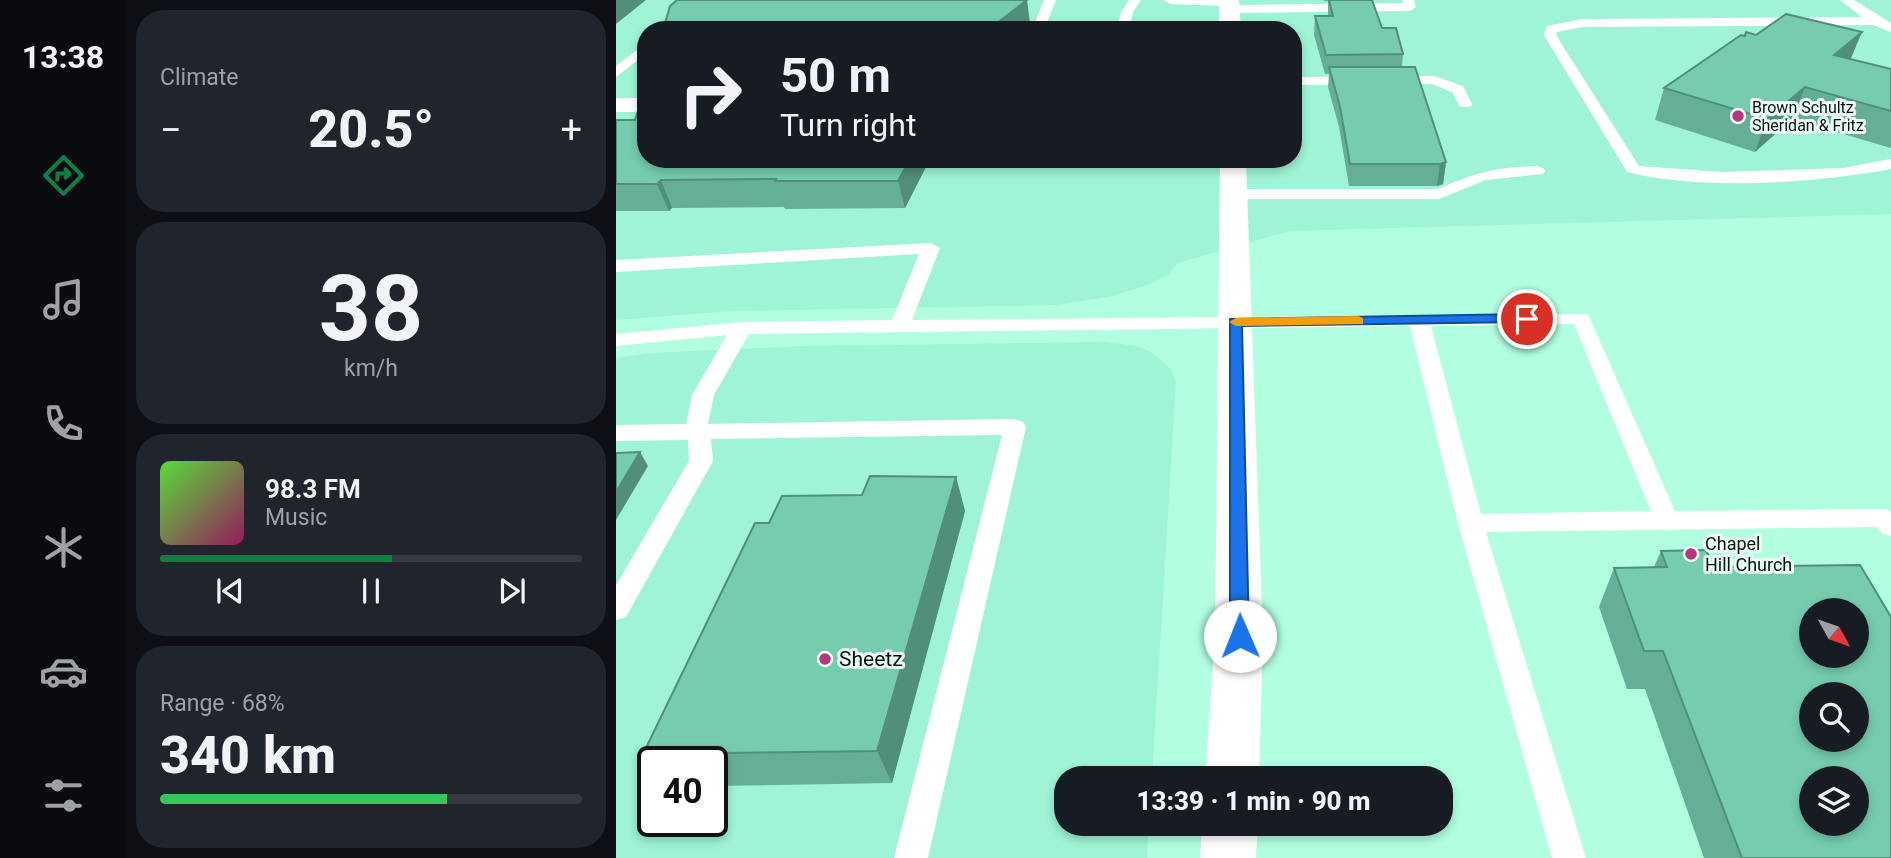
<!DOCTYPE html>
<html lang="en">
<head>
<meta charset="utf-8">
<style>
	body { margin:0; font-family:Roboto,sans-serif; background:#20242c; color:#f1f3f6; height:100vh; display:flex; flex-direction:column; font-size:26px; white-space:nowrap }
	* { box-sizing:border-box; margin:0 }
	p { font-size:23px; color:#9ea1a6 }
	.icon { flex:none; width:38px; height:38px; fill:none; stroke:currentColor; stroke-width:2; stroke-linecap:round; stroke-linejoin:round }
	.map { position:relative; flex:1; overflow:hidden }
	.sheet { display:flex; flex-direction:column; gap:10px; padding:10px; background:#0d0f14; width:490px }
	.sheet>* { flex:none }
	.guide { position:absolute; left:21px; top:21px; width:665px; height:147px; border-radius:28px; box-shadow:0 4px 10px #0003; background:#171b24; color:#f1f3f6; overflow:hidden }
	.needle { width:46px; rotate:130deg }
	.tools { position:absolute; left:1183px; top:598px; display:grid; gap:14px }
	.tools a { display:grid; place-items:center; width:70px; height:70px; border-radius:50%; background:#171b24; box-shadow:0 4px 10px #0003; font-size:35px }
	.speed { position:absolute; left:21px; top:746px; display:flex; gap:14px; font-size:35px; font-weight:700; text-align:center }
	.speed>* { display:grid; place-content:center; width:91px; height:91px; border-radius:50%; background:#171b24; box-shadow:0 4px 10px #0003; line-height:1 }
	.speed .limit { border:4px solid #111; border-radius:10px; background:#fff; color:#111 }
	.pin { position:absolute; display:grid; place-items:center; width:60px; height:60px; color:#fff; margin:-30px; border:4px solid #fff; border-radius:50%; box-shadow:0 2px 7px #0007 }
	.me { position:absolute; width:77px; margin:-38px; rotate:359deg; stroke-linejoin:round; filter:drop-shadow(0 0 5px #0008) }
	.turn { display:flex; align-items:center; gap:24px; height:147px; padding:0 28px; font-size:32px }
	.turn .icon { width:91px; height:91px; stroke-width:2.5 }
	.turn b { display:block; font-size:49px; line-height:60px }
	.big { font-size:52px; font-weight:800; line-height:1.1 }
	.sheet .widget { flex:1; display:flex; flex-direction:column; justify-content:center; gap:10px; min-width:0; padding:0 24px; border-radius:28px; background:#20242c }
	.sheet .dial { align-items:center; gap:0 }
	.dial b { font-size:91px; line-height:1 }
	.song { display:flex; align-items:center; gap:21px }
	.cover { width:84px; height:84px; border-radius:10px; background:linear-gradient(135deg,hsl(110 70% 55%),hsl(330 70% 35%)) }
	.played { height:7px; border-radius:4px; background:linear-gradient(90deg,#0b8043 55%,#363941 55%) }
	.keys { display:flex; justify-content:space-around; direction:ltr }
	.heat { display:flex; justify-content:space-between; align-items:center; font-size:38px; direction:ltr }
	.charge { height:10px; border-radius:5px; background:linear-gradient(90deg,#34c759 68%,#363941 0) }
	.trip { position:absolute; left:438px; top:766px; width:399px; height:70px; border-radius:28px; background:#171b24; box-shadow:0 4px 10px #0003; font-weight:800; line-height:70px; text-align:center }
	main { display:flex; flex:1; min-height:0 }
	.menu { display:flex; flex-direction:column; width:126px; justify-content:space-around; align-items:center; background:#090b0e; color:#9ea1a6 }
	.menu .icon { width:49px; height:49px }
	.menu .current { color:#0b8043 }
	.menu b { font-size:32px; color:#f1f3f6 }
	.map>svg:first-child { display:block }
</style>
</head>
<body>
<main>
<nav class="menu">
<b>13:38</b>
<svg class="icon current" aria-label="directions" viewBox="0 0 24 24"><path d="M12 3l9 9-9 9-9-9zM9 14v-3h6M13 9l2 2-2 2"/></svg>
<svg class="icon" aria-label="music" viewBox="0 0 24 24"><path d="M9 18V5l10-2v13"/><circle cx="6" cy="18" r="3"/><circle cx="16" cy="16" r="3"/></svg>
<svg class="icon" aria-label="phone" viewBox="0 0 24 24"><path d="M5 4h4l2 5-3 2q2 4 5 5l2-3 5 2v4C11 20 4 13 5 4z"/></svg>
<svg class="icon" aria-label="climate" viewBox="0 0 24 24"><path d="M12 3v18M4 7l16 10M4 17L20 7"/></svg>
<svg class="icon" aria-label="car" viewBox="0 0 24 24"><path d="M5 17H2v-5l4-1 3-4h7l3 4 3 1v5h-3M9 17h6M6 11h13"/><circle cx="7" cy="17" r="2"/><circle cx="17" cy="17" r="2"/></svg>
<svg class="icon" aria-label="filters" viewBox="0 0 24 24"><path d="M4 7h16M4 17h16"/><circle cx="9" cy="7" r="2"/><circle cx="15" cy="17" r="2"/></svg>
</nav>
<section class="sheet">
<div class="widget"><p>Climate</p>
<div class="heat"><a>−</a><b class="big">20.5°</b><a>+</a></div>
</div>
<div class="widget dial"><b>38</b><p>km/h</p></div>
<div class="widget">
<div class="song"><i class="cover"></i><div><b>98.3 FM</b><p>Music</p></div></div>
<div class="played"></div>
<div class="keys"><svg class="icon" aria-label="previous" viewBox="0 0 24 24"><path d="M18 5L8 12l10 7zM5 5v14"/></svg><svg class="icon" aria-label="pause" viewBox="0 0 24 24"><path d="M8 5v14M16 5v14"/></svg><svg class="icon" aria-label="next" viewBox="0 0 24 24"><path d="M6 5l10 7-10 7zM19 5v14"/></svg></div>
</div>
<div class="widget"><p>Range · 68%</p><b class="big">340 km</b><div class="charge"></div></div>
</section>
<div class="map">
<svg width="1275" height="858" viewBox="0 0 1275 858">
	<rect width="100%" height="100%" fill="#b1fee1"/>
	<path fill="#9ef4d5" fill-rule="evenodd" d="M0 0H1275V214L673 231 562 263 552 275 531 285 493 297 439 305 117 311 0 320ZM30 30H677V159H30Z
		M490 342 521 346 535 352 555 369 560 382 536 779H450V824H533L531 858H0V358L34 353 188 346ZM37 761H96V821H37Z"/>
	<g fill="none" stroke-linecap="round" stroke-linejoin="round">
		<path fill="#fff" fill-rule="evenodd" d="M428 0H440L428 30H416Z
			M513 0H525L517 12 513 30H501L505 12Z
			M548 0H615L619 3 617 5 787 3 786 0H798L800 7 794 11 614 13 608 9 610 6 554 4Z
			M1224 0H1238L1275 23V32L1257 25 967 27 941 32 940 35 1023 166 1107 172 1227 168 1275 159V169C1202 183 1083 191 1011 172L928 35 931 26 967 19 1246 17Z
			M30 43V54L0 77V66Z
			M818 76 847 86 856 104 854 107H844L836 92 816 84 677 85V77Z
			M921 166 927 168 929 171 927 174 870 180 823 199H618L610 194 618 189H822C862 172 877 168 921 166Z
			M315 243 324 248 296 320 972 314 1059 511 1269 509 1275 511V536L1266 534 1262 527 870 532 970 858H936L842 523 794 326 133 334 98 395 92 424 399 419 407 422 410 427 312 858H278L386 435 95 439 97 461 10 617 0 620V585L73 461 72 440 0 441V425L70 424 76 395 111 335 0 346V334L126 322 276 320 303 254 0 272V260ZM958 324 1035 511 865 514 815 326Z"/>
		<path fill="#fff" fill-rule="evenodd" d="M0 98H30V112H0Z"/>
		<path fill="#fff" fill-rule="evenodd" d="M603 0H623L625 30H603Z
			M604 159H630L647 636 643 779H589L599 636Z
			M586 824H642L640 858H584Z"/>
	</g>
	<path fill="#65af96" d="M708 0H756L766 28 787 54 786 67 830 162 827 184 821 186H733L723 127 712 87 713 74H709L698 35 699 16H712V1H708Z
		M1235 59 1275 69V148L1176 119 1139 152 1039 120 1048 88Z
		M0 120 30 159H314L289 208 169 209 168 207 56 208 53 211H0Z
		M340 477 349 511 276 783 96 786V761H37V767L27 754 246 495Z
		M1045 551 1098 567 1275 858H1088L1029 689H1011L983 607 998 568 1038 567Z"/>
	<path fill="#528f7a" d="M0 0H30L0 24Z
		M411 0 414 23 406 30H372Z
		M1246 32 1233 63 1218 55Z
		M1189 87 1176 119 1139 152 1151 119Z
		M294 159H314L289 208 282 181Z
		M830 162 827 184 821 186 824 164Z
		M45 180 56 208 53 211 41 184Z
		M24 452 32 466 0 520V492Z
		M340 477 349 511 276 783 261 751Z"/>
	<path fill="#75ccae" stroke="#528f7a" stroke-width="2" fill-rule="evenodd" d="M61 0H411L372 30H47L54 6Z
		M713 0H756L766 28H780L787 54 710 55 699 16H717Z
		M1170 14 1246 32 1218 55 1275 69V111L1189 87 1151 119 1048 88 1125 35 1129 36 1130 32 1140 35Z
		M713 67H799L830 162 824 164H734L724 107Z
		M30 86V159H294L282 181H159L160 179 45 180 41 184H0V120H19Z
		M24 452 0 492V453Z
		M254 476 340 477 261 751 27 754 139 523H153L166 496 246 495Z
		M1090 550 1098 567 1244 565 1275 617V858H1126L1047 651H1028L998 568 1051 567 1045 551ZM1195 611H1241V656H1195ZM1195 695H1241V740H1195ZM1195 779H1241V824H1195Z"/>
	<path fill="#1a73e8" stroke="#114b97" stroke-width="2" d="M911 314 918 319 916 322 626 326 633 636 630 642 624 645 617 642 614 636V319Z"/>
	<path fill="#f59e0b" d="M742 316 747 318V324L620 326 613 322 620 318Z"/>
	<g fill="#b73680" stroke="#eefcf6" stroke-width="2.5">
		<circle cx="1122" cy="116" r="7"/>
		<circle cx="1075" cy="554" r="7"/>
		<circle cx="209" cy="659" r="7"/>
	</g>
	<g text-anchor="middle" stroke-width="6" stroke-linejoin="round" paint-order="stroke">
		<g font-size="16" fill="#00140d" stroke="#eefcf6" text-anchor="start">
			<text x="1136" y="113">Brown Schultz<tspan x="1136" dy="18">Sheridan &amp; Fritz</tspan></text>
		</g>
		<g font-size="18" fill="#00140d" stroke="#eefcf6" text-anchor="start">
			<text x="1089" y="550">Chapel<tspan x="1089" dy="21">Hill Church</tspan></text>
		</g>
		<g font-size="21" fill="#00140d" stroke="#eefcf6" text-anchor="start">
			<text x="223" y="666">Sheetz</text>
		</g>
	</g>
</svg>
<div class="tools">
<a><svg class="needle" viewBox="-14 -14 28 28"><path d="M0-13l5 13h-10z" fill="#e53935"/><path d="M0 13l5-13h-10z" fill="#9ea1a6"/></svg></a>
<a><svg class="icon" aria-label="search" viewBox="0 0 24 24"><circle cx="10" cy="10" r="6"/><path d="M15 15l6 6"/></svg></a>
<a><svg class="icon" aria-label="layers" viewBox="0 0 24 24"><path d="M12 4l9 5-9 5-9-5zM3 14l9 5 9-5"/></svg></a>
</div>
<div class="speed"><div class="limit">40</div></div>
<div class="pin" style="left:911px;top:319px;background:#d93025"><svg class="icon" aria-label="arrive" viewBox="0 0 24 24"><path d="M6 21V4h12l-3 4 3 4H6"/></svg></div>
<svg class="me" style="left:624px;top:636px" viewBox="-20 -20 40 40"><circle r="19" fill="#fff"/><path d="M0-13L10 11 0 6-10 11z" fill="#1a73e8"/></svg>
<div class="trip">13:39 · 1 min · 90 m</div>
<div class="guide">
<div class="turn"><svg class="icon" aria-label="right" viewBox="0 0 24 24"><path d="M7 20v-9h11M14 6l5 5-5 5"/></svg><div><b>50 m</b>Turn right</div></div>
</div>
</div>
</main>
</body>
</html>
